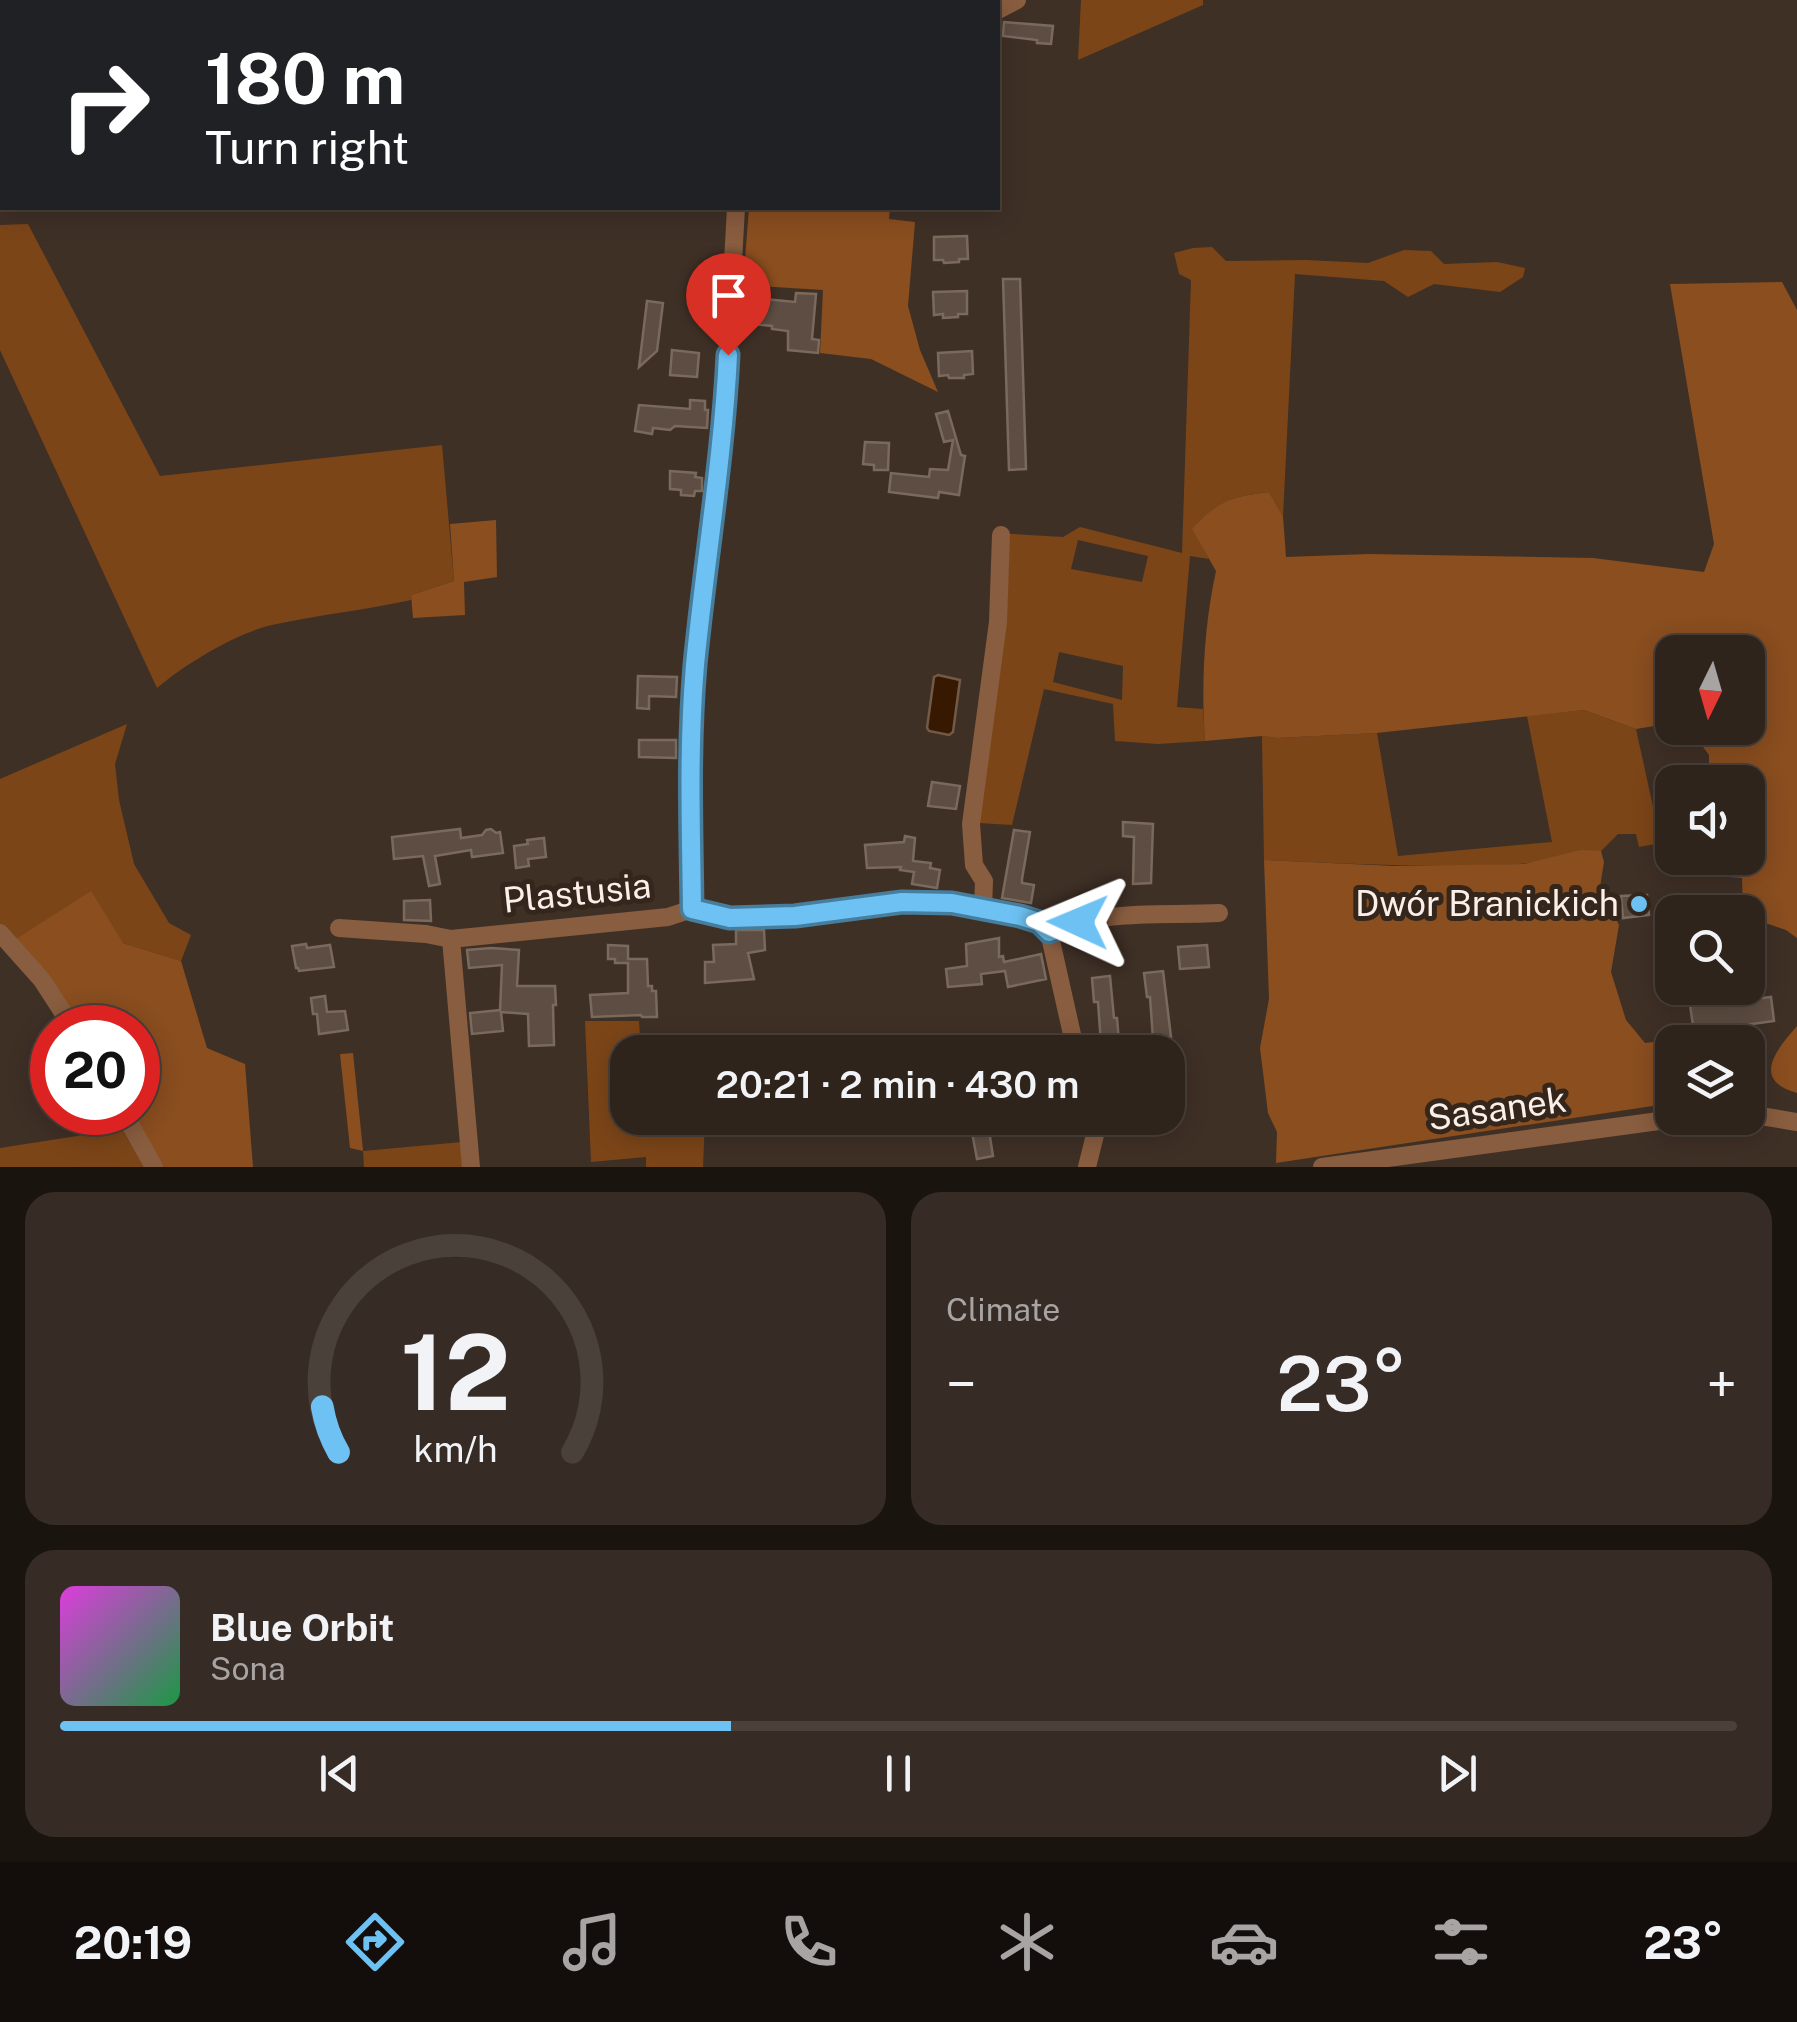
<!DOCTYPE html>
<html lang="en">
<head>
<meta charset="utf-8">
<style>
	body { margin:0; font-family:"Public Sans",sans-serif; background:#372c25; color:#f1f3f6; height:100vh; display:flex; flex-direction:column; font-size:38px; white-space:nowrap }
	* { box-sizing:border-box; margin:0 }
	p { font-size:32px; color:#a7a4a3 }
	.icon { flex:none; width:55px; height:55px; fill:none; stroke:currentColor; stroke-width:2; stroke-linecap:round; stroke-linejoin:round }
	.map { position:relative; height:1167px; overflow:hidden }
	.side { display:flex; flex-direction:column; gap:25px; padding:25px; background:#1a140f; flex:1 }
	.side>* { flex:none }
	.top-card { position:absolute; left:0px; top:0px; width:1000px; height:210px; box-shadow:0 5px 25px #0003,0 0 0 2px #4a413b; background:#202124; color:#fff; overflow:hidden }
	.needle { width:65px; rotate:185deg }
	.tools { position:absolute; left:1655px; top:635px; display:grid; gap:20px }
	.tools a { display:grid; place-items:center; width:110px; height:110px; border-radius:20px; background:#2f241c; box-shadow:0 5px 25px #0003,0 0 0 2px #4a413b; font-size:50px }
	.speed { position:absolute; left:30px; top:1005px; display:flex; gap:20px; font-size:50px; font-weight:700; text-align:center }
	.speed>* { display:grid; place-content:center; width:130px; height:130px; border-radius:50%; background:#2f241c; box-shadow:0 5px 25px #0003,0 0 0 2px #4a413b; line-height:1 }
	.speed .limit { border:15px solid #d22; background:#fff; color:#111 }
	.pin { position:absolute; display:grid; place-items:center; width:85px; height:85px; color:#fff; margin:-102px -42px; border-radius:50% 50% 50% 0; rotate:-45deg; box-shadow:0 0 10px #0007 }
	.pin .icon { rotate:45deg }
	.me { position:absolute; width:110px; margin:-55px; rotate:271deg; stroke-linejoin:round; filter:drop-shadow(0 0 8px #0008) }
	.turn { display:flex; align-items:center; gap:35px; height:210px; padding:0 40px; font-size:45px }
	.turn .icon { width:130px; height:130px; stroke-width:2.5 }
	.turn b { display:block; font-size:70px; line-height:85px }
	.big { font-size:75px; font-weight:600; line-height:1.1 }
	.side .widget { flex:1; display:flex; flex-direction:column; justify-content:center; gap:15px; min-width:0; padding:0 35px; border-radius:30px; background:#372c25 }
	.side .dial { align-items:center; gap:0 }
	.dial svg { height:260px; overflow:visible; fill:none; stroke:#4a413b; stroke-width:7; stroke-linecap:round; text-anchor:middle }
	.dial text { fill:#f1f3f6; stroke:none }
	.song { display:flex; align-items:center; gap:30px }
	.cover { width:120px; height:120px; border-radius:15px; background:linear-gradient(135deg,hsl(300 70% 55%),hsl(140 70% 35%)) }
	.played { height:10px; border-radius:5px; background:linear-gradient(90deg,#6dc2f3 40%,#4a413b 40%) }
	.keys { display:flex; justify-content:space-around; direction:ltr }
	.heat { display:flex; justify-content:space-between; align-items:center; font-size:55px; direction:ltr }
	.side .tiles { flex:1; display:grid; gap:25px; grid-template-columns:1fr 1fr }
	.widget:last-child { grid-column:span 2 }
	.trip { position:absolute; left:610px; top:1035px; width:575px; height:100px; border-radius:30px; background:#2f241c; box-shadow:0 5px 25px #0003,0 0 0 2px #4a413b; font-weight:600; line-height:100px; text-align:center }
	.tab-bar { display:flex; height:160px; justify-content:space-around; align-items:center; background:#130e0b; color:#a7a4a3 }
	.tab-bar .icon { width:70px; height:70px }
	.tab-bar .current { color:#6dc2f3 }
	.tab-bar b { font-size:45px; color:#f1f3f6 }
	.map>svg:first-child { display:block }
</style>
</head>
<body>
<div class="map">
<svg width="1797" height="1167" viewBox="0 0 1797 1167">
	<rect width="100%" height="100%" fill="#3f3026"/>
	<path fill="#7c4518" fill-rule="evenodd" d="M1081 0H1203V5L1078 60Z
		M28 224 160 476 442 445 454 581 411 595V600C365 610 318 615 272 625 236 633 185 664 157 688L0 350V225Z
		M1212 247 1226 261 1306 260 1368 263 1404 250 1431 251 1444 264 1497 262 1525 268 1523 277 1500 292 1434 284 1408 297 1384 281 1295 274 1283 516 1269 492C1230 497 1219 500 1193 529L1209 559 1190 556 1177 707 1203 709 1205 741 1158 744 1115 741 1113 704 1044 689 1012 825 963 822 992 604 995 533 1063 537 1080 527 1182 553 1191 280 1179 274 1174 253 1193 248ZM1078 540 1148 556 1142 582 1071 569ZM1059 652 1123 666 1122 700 1053 682Z
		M1584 710 1636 729 1661 843 1639 847 1636 834H1618L1601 851C1571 850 1547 862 1518 864 1434 868 1349 864 1264 860L1262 736 1277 738 1377 733 1398 856 1552 842 1527 716Z
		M127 724 115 764 119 800 134 864 169 923 191 935 181 961 123 943 16 939 0 926V779Z
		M585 1021H639L641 1052H628V1118H705L703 1167H646V1157L591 1162Z
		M122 1129 144 1167H0V1148Z
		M462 1142 464 1167H364L363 1151Z"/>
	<path fill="#8a4e1f" d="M749 208H890L889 219 915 222 908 306 920 350 938 392 871 359 820 353 823 290 743 285Z
		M1782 282 1797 310V938L1786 930 1748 917V912H1743L1742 878 1703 875 1692 858H1748V782H1709V755L1689 728H1748V652H1672V723L1636 729 1584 710 1377 733 1277 738 1262 736 1205 741C1201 684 1204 626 1216 571L1192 529C1219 500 1230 497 1269 492L1283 516 1286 557 1369 554 1593 558 1704 572 1714 544 1670 284Z
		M496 520 497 577 464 582 465 615 413 618 411 595 454 581 450 524Z
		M1581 850 1601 851 1604 862 1600 887 1619 925 1611 972 1626 1020 1645 1043 1687 1038 1681 1042H1672V1103L1276 1163 1277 1132 1268 1113 1260 1048 1269 999 1264 860 1394 866 1524 864Z
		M91 891 123 943 181 961 207 1048 245 1064 253 1167H158L127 1113 138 1112V1028L79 1027 16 939Z
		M1797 1026V1093C1751 1080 1776 1050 1797 1026Z
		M353 1053 363 1150V1151L350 1148 340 1054Z"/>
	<path fill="#371901" stroke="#725a47" stroke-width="2.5" d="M938 675 960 680 953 732 949 735 929 731 927 728 934 677Z"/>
	<path fill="#5e4d42" stroke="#7a695d" stroke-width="2.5" d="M1004 22 1053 26 1051 44 1037 43V40L1003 36Z
		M967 236 968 259H959V262L944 263 943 260H934V237Z
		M1003 279H1020L1026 469 1009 470Z
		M967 291V314H958V317L943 318V314L934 315 933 292Z
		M796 293 816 294 812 339 819 340 818 353 788 350V331L772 329V326L752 324 754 298 795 302Z
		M647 301 663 303 657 351 639 367Z
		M672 350 699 353 697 377 670 375Z
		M972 351 973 374 964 375V378H949L948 375 939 376 938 353Z
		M690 400 705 401V410H708L707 428 675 426 670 430 653 428 652 434 635 431 639 405 690 409Z
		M948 411 961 455 965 456 959 495 939 492 938 498 889 492 891 473 929 477 930 469 948 470 953 440 944 442 936 414Z
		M865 442 889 443 888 470H874V465L863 464Z
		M670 471 696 473 695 477 702 478V491H695L694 496 681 495V490L670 489Z
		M638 676 677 677 676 697 649 696V709L637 708Z
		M639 740H676V758L639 757Z
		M932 782 960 786 956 809 928 806Z
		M1123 822 1153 824 1151 883 1133 884 1134 837 1123 836Z
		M460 829 461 838 482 835 486 830 491 829 496 833 500 832 503 853 472 857 471 850 435 856 440 884 429 886 423 856 394 859 392 837Z
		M1014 830 1030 832 1022 879V883L1034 885 1031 903 1002 898Z
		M905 836 915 838 913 861 931 863 930 868 940 870 937 888 912 884 914 872 900 870 901 867 867 868 865 845 904 842Z
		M544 838 546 857 528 859 529 866 516 868 514 846 528 844 527 840Z
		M1647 895 1649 915 1623 918 1621 896Z
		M430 900 431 921 404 920V901Z
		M736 930H764L765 950 748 953 754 979 705 983V962H714L713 945 736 944Z
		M999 938V957L1003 956 1004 962 1041 954 1046 979 1008 987 1005 971 981 974 982 984 948 987 946 969 967 966 966 944Z
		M306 944 307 948 330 945 334 967 299 971 298 968H296L292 946Z
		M608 945 628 946V959H647L648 986H652V991H656L657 1017H642L641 1015 592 1017 590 995 628 993V963H615V959H608Z
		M1207 945 1209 967 1180 969 1178 947Z
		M491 948 519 950 517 986H555L556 1005H553L554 1045 529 1046 528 1014 501 1012 503 1031 472 1034 470 1013 500 1010 502 965 469 968 467 950Z
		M1163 971 1171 1037 1153 1039 1150 997H1147L1144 973Z
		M1110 976 1114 1018H1117L1119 1042 1101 1044 1098 1002H1094L1092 978Z
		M325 996 327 1012 345 1011 348 1030 319 1034 317 1014H313L311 998Z
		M1754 997V999L1771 997 1774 1021 1694 1032 1690 1005Z
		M972 1118H987L993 1156 977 1159 970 1122H973Z"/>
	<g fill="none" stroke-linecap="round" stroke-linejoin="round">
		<path stroke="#895d3f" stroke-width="18" d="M487 2 493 0
			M751 2V0
			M998 10 1017 0
			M692 909 691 774 695 668 726 385 736 208
			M983 909 984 881 974 865 971 824 998 622 1001 535
			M339 928 426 934 451 939 668 917 692 909 730 918 795 917 902 902 951 903 1020 916 1039 922 1049 932 1076 1052
			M1049 932C1108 909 1159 916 1219 913
			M0 933 42 980 73 1028
			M451 939 471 1167
			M123 1112 154 1167
			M1748 1114 1797 1122
			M1087 1167 1095 1135 1091 1118
			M1322 1167 1681 1118"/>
	</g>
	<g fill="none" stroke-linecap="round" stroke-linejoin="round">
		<defs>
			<path id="route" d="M728 355C723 459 705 562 695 665 688 746 691 828 692 909L730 918 795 916 902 902 952 903 1020 916 1039 922 1049 932 1078 922"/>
		</defs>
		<use href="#route" stroke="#477e9e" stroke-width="25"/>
		<use href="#route" stroke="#6dc2f3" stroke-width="18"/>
	</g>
	<circle fill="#6dc2f3" stroke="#35261c" stroke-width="4" cx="1639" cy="904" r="10"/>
	<g text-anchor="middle" stroke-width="10" stroke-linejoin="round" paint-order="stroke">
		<g font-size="35" fill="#faf0e9" stroke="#35261c">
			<text transform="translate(577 893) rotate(-6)" y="12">Plastusia</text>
			<text transform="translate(1497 1109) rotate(-8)" y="12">Sasanek</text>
		</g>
		<g font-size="35" fill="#faf0e9" stroke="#35261c" text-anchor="end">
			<text x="1619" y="916">Dwór Branickich</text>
		</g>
	</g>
</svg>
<div class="tools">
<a><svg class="needle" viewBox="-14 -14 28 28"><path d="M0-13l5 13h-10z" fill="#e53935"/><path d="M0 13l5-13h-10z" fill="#a7a4a3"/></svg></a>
<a><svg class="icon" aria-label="sound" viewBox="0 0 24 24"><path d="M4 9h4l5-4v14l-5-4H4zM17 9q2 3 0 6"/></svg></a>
<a><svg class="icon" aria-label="search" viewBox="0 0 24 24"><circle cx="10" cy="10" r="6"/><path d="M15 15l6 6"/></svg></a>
<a><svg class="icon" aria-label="layers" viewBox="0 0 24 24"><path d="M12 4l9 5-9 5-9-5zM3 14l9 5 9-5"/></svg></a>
</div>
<div class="speed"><div class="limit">20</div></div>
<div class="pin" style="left:728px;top:355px;background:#d93025"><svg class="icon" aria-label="arrive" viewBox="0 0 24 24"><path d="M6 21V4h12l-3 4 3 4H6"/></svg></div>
<svg class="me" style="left:1078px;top:922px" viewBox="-20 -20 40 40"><path d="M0-17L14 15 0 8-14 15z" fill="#6dc2f3" stroke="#fff" stroke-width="4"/></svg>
<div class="trip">20:21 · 2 min · 430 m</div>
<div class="top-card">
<div class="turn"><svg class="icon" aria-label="right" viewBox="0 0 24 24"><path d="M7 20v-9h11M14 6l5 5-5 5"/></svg><div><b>180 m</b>Turn right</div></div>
</div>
</div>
<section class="side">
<div class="tiles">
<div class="widget dial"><svg viewBox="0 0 100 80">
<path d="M14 69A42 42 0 1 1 86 69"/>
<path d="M14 69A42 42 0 0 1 9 55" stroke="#6dc2f3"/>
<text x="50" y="56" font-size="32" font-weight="700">12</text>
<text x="50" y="72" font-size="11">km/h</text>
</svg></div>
<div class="widget"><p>Climate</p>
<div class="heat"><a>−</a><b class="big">23°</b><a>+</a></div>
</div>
<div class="widget">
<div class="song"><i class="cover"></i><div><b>Blue Orbit</b><p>Sona</p></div></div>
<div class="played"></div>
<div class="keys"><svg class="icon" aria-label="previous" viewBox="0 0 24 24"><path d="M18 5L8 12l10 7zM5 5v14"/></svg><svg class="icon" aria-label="pause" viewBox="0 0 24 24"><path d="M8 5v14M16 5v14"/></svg><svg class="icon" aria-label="next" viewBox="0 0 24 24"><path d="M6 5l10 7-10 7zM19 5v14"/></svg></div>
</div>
</div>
</section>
<nav class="tab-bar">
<b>20:19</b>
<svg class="icon current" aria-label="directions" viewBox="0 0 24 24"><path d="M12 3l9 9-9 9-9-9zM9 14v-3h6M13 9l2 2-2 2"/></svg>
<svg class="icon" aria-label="music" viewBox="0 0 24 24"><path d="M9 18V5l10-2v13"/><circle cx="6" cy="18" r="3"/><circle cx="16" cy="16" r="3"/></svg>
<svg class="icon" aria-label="phone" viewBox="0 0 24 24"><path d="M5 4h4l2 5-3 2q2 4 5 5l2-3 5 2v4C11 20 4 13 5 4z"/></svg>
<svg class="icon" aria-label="climate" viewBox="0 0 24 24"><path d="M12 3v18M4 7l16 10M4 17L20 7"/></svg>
<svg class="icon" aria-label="car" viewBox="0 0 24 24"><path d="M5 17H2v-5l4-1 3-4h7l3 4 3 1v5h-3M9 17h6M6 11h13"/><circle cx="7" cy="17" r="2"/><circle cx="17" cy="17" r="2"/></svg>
<svg class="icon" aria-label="filters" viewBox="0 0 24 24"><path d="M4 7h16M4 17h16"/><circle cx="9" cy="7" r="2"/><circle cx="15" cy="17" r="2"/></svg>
<b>23°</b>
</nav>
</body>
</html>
